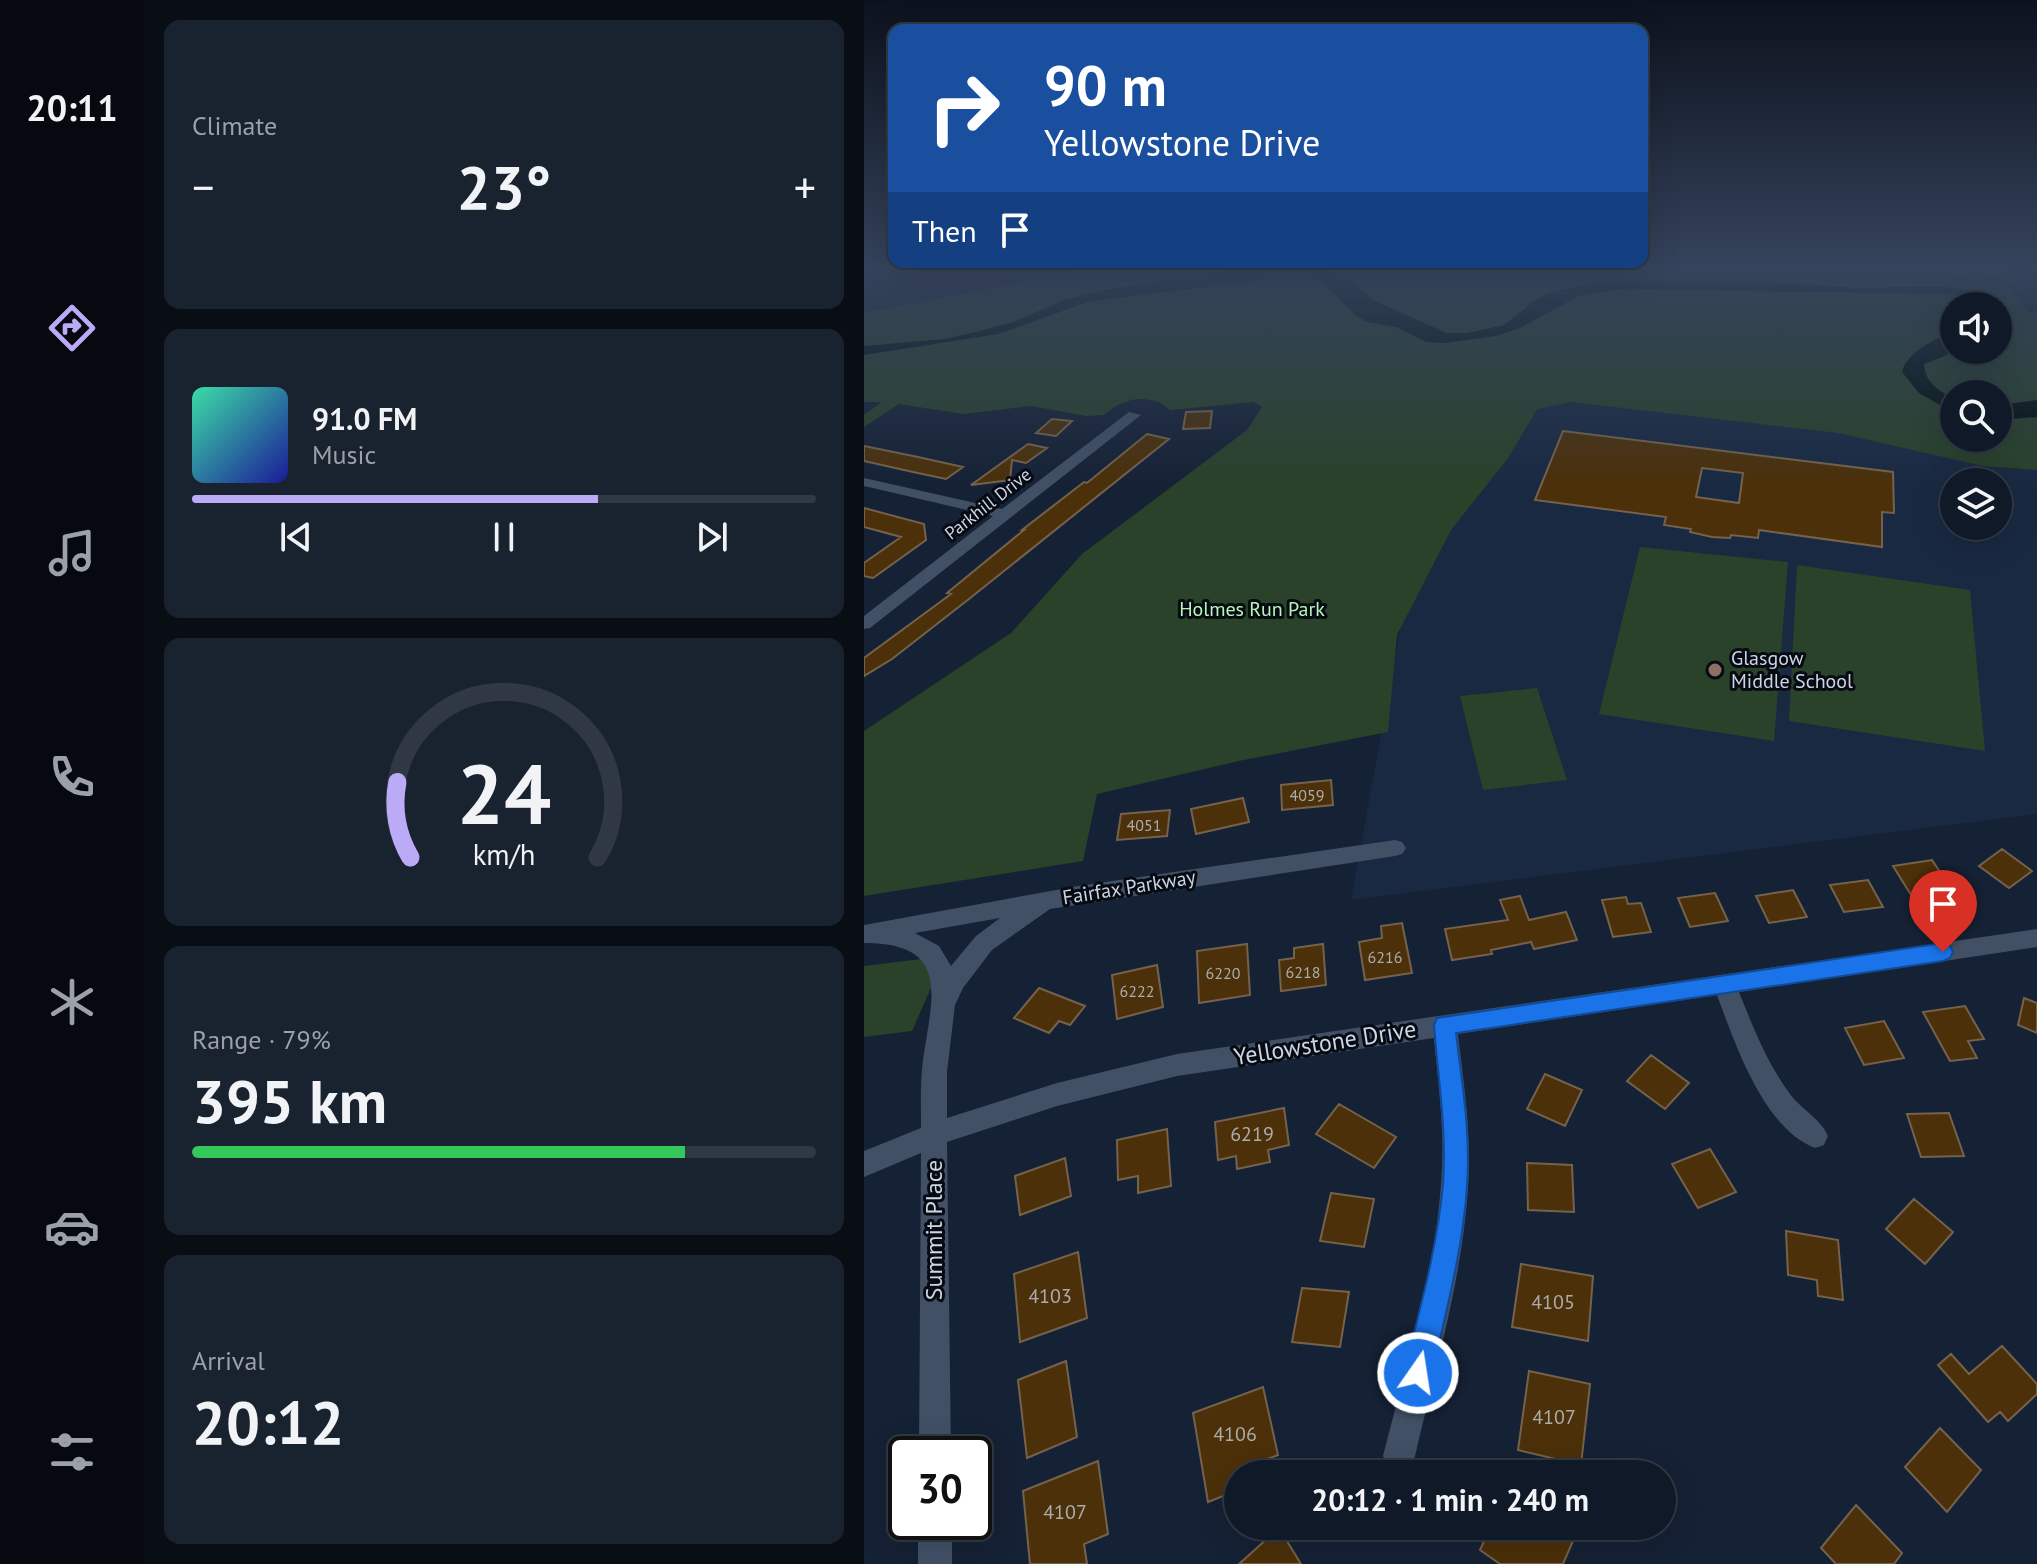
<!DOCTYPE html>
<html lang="en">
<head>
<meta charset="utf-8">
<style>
	body { margin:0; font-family:"PT Sans",sans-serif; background:#19222f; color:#f1f3f6; height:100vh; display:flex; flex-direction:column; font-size:30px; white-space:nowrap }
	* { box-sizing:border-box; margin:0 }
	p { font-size:26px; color:#9ca0a7 }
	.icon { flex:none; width:44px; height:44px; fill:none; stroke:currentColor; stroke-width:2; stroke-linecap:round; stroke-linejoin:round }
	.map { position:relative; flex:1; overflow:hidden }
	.drawer { display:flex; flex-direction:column; gap:20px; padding:20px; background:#090e15; width:720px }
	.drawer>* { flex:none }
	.guide { position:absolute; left:24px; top:24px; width:760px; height:244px; border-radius:16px; box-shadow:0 8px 32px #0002,0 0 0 2px #303844; background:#1a4fa0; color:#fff; overflow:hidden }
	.tools { position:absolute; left:1076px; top:292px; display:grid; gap:16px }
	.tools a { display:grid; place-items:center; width:72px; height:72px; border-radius:50%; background:#101927; box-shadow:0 8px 32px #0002,0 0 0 2px #303844; font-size:40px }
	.speed { position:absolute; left:24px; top:1436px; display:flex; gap:16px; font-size:40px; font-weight:700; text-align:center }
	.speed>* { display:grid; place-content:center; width:104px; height:104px; border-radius:50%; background:#101927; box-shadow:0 8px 32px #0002,0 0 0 2px #303844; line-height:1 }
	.speed .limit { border:4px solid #111; border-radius:12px; background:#fff; color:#111 }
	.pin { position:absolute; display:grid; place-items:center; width:68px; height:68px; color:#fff; margin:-82px -34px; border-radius:50% 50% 50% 0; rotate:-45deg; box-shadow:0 0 8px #0007 }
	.pin .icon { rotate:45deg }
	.me { position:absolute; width:88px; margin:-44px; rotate:13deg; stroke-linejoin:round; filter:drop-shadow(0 0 6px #0008) }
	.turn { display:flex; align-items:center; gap:28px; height:168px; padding:0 24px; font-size:36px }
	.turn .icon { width:104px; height:104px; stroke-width:2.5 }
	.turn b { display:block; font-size:56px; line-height:68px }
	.then { display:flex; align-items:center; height:76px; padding:0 24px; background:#0003; gap:16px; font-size:30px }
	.big { font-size:60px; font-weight:800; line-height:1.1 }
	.drawer .card { flex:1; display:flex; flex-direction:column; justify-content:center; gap:12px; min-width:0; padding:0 28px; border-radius:16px; background:#19222f }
	.drawer .dial { align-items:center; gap:0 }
	.dial svg { height:208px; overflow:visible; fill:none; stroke:#303844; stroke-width:7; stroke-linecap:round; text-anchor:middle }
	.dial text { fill:#f1f3f6; stroke:none }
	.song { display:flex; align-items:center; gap:24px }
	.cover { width:96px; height:96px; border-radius:12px; background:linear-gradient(135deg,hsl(160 70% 55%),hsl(240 70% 35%)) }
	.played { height:8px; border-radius:4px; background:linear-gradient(90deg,#bbaaf6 65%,#303844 65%) }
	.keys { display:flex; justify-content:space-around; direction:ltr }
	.heat { display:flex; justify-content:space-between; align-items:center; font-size:44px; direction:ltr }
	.charge { height:12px; border-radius:6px; background:linear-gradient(90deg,#34c759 79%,#303844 0) }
	.trip { position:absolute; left:360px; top:1460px; width:452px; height:80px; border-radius:40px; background:#101927; box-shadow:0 8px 32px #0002,0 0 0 2px #303844; font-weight:800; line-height:80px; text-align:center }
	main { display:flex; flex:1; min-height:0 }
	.tabs { display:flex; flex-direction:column; width:144px; justify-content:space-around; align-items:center; background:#060a10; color:#9ca0a7 }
	.tabs .icon { width:56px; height:56px }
	.tabs .on { color:#bbaaf6 }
	.tabs b { font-size:36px; color:#f1f3f6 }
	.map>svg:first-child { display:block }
</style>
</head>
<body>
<main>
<nav class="tabs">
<b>20:11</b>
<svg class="icon on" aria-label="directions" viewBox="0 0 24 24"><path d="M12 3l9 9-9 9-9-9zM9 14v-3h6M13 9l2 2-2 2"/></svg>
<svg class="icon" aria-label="music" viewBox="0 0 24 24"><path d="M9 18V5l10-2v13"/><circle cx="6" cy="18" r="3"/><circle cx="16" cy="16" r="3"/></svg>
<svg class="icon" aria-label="phone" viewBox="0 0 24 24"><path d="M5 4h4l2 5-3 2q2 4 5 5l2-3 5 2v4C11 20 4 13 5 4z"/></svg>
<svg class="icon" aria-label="climate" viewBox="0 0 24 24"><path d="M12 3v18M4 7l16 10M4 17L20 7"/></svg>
<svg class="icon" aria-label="car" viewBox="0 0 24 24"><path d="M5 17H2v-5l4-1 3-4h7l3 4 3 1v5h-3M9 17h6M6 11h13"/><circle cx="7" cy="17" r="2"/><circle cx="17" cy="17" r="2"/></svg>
<svg class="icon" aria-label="filters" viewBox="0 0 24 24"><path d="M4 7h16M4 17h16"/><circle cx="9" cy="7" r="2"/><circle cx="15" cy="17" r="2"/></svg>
</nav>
<section class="drawer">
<div class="card"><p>Climate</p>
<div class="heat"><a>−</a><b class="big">23°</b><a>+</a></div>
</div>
<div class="card">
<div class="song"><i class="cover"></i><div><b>91.0 FM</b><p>Music</p></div></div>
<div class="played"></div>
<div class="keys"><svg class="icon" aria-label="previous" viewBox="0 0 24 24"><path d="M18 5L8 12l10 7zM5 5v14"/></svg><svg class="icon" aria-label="pause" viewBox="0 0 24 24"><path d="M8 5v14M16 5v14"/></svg><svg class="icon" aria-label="next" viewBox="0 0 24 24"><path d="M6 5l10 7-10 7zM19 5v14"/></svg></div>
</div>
<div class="card dial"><svg viewBox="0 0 100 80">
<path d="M14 69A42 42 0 1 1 86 69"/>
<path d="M14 69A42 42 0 0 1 9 40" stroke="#bbaaf6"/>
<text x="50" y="56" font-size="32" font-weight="700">24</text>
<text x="50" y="72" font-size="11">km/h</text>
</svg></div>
<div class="card"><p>Range · 79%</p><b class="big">395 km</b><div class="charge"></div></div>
<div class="card"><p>Arrival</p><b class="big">20:12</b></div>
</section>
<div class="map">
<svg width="1173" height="1564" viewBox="0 0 1173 1564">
	<rect width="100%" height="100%" fill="#152134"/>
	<path fill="#192942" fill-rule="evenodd" d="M625 382 1090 438 1173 441V814L487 900 561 493ZM1090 482H1134V526H1090Z"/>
	<path fill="#294229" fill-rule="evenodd" d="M225 269H1138L1147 289 1163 311 1173 313V470L1119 466 974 433 707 402 673 409 645 457 587 530 533 635 524 732 375 761 233 794 219 861 0 896V731L147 633 218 554 383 430 398 407 389 402 306 410C286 392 259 398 240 415L222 416 168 406 99 414 35 404 0 427V415L18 402H0V313ZM1090 306H1134V350H1090ZM1090 394H1134V438H1090Z
		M776 547 924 562 910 741 735 714Z
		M933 565 1106 590 1121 751 925 721Z
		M673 688 703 780 619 790 596 696Z
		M81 956 48 1031 0 1037V966Z"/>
	<path fill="#000e0e" d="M405 269H447L480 275 509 300 583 333H603L640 325 674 298 691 291 740 281 882 280 994 288 1075 286 1122 293 1135 301 1142 312 1134 325V306H1114V302L1104 297 1084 294 760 289 717 295 656 328 632 336 581 343 562 342 532 327 503 322 491 315 460 283 442 276 422 277 244 299 221 303 135 334 0 355V346L81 339 116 331 149 322 200 300 240 290 365 271Z
		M1090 329V350H1096L1060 364C1061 383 1075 390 1090 399V413L1055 393 1038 372C1043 350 1072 341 1090 329Z
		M1173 400V417L1134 420V405Z"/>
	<path fill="#4b3009" stroke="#75624c" stroke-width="2" fill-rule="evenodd" d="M348 411 346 428 319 429 322 412Z
		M188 419 208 421 192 436 172 433Z
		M699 431 1029 472 1030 513 1018 512V547L895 530 894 538 867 535 866 538 848 537 826 532 827 529 800 525 802 517 671 500ZM838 468 879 473 875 503 832 497Z
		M283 434 305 439 105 599 28 659 0 676V658L87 594 83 593 160 530H158L220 482 223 483Z
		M164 444 183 448 162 463 148 460 146 480 107 485Z
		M0 446 54 457 99 467 82 479 49 472 0 461Z
		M0 508 60 524 62 540 9 578 0 576V563L37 537 0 527Z
		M467 780 469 805 418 810 417 785Z
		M379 798 385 822 332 834 327 809Z
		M306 810 303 836 253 840 257 814Z
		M1138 849 1168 871 1145 888 1115 866Z
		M1068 860 1093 897 1052 903 1029 866Z
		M1004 880 1019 907 980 912 966 885Z
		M929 890 943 917 905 923 892 896Z
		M851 893 864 921 826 927 814 898Z
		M656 896 665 920 702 912 713 940 670 949 667 942 627 950 628 954 588 960 581 929 644 920 636 900Z
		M762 897 764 904 777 903 787 932 749 937 738 900Z
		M538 923 548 973 501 980 495 942 518 938 517 926Z
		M383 944 386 995 335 1003 333 951Z
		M459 944 462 985 417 991 415 960 430 958V948Z
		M293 965 299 1007 253 1019 248 975Z
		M175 988 221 1006 206 1025 195 1021 185 1033 150 1018Z
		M1160 998 1173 1003V1033L1154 1025Z
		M1101 1006 1120 1039 1104 1041 1113 1058 1086 1061 1059 1012Z
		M1020 1021 1040 1058 1000 1065 981 1028Z
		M787 1055 825 1083 801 1109 763 1081Z
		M681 1074 718 1090 701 1126 663 1109Z
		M475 1104 532 1137 510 1168 452 1134Z
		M420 1108 425 1145 404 1150 406 1162 373 1169 372 1156 354 1160 351 1122Z
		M1085 1113 1100 1156 1057 1157 1043 1114Z
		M303 1129 307 1186 274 1193V1176L254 1180 253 1140Z
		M846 1149 872 1192 834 1208 808 1164Z
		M201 1158 207 1196 156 1215 151 1176Z
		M663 1163 708 1165 710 1212 664 1210Z
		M467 1193 510 1199 500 1247 456 1241Z
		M1050 1199 1089 1232 1061 1264 1022 1229Z
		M922 1231 974 1240 979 1300 954 1296 953 1280 924 1275Z
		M214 1252 223 1318 156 1342 150 1274Z
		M657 1264 729 1276 724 1341 648 1327Z
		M438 1288 485 1292 476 1347 428 1342Z
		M1138 1346 1173 1384V1394L1144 1421 1136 1412 1124 1422 1074 1365 1087 1354 1105 1374Z
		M202 1361 213 1437 163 1458 154 1380Z
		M665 1371 726 1384 717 1465 654 1450Z
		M399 1387 414 1455 374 1470V1490L344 1502 329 1413Z
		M1076 1428 1117 1470 1083 1512 1041 1467Z
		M234 1461 244 1534 220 1544 223 1564H166L159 1491Z
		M992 1505 1038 1553 1030 1564H972L957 1548Z
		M627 1526H699L712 1534 699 1564H636L616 1550Z
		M415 1528 437 1564H375Z"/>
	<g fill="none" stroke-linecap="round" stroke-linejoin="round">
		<path fill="#425066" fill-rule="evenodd" d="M265 412 277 415 6 628 0 629V616L129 516 0 486V478L138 509Z
			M531 840 538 842 542 848 538 854 531 856 186 909 128 950 99 988 91 1005 83 1072V1118L193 1083 313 1054 1173 929V947L875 992C889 1027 903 1063 926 1094 937 1109 957 1119 964 1136L960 1145 951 1148C899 1128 871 1043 853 995L594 1034C599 1078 606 1123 605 1168 602 1266 573 1361 551 1456L546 1467 535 1472 524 1467 519 1456C543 1361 574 1265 578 1167 580 1124 574 1080 570 1038L313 1076 193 1106 83 1142 87 1454H55L57 1153 0 1177V1151L57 1128C57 1105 56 1083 59 1060 68 997 88 943 0 943V925L214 886ZM136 918 112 936 87 966 75 946 51 933Z
			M54 1522H88V1564H54Z"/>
	</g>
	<linearGradient id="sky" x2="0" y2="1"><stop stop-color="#0c121d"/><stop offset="0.55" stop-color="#35435c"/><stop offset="1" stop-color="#35435c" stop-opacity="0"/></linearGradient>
	<rect width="1173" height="488" fill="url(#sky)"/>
	<path fill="#1a73e8" stroke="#114b97" stroke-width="2" d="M1079 943 1086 946 1089 952 1086 958 1079 961 592 1033C598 1083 607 1135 603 1186 599 1249 582 1312 568 1373L564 1383 554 1387 545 1383 540 1373C555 1312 573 1249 579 1185 583 1132 574 1078 570 1025L573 1018Z"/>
	<circle fill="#8d6e63" stroke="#060a13" stroke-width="3" cx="851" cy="670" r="8"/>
	<g text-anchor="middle" stroke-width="6" stroke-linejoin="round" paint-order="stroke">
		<g font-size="16" fill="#acacac">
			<text x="443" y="801">4059</text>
			<text x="280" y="831">4051</text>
			<text x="521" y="963">6216</text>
			<text x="439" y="978">6218</text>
			<text x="359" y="979">6220</text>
			<text x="273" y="997">6222</text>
		</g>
		<g font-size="18" fill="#cdd5e3" stroke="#060a13">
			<text transform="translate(124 504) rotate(-38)" y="6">Parkhill Drive</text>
		</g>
		<g font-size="20" fill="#b5f7b5" stroke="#060a13">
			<text x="388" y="616">Holmes Run Park</text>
		</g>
		<g font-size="20" fill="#cdd5e3" stroke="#060a13" text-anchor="start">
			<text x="867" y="665">Glasgow<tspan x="867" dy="23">Middle School</tspan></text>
		</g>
		<g font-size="20" fill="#cdd5e3" stroke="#060a13">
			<text transform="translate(265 887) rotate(-9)" y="7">Fairfax Parkway</text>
		</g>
		<g font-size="20" fill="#acacac">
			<text x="388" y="1141">6219</text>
			<text x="186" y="1303">4103</text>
			<text x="689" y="1309">4105</text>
			<text x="690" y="1424">4107</text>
			<text x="371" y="1441">4106</text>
			<text x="201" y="1519">4107</text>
		</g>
		<g font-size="24" fill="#cdd5e3" stroke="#060a13">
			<text transform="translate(461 1043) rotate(-9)" y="8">Yellowstone Drive</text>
			<text transform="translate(70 1230) rotate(-90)" y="8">Summit Place</text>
		</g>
	</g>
</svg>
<div class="tools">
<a><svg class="icon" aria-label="sound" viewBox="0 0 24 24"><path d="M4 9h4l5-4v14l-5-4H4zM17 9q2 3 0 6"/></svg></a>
<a><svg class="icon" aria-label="search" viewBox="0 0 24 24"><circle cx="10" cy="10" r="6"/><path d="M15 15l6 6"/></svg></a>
<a><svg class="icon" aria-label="layers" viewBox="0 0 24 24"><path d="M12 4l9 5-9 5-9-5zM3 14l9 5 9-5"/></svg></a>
</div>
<div class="speed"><div class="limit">30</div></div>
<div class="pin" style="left:1079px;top:952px;background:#d93025"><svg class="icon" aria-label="arrive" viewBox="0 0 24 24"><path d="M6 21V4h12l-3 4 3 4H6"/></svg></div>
<svg class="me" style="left:554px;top:1373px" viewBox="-20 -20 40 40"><circle r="17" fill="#1a73e8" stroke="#fff" stroke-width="3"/><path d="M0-11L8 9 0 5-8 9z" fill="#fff"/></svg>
<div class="trip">20:12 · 1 min · 240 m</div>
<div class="guide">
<div class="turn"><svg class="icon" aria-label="right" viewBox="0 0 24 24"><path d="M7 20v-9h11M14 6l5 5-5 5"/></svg><div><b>90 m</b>Yellowstone Drive</div></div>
<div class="then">Then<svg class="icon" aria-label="arrive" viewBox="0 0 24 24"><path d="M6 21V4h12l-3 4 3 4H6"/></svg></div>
</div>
</div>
</main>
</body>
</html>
